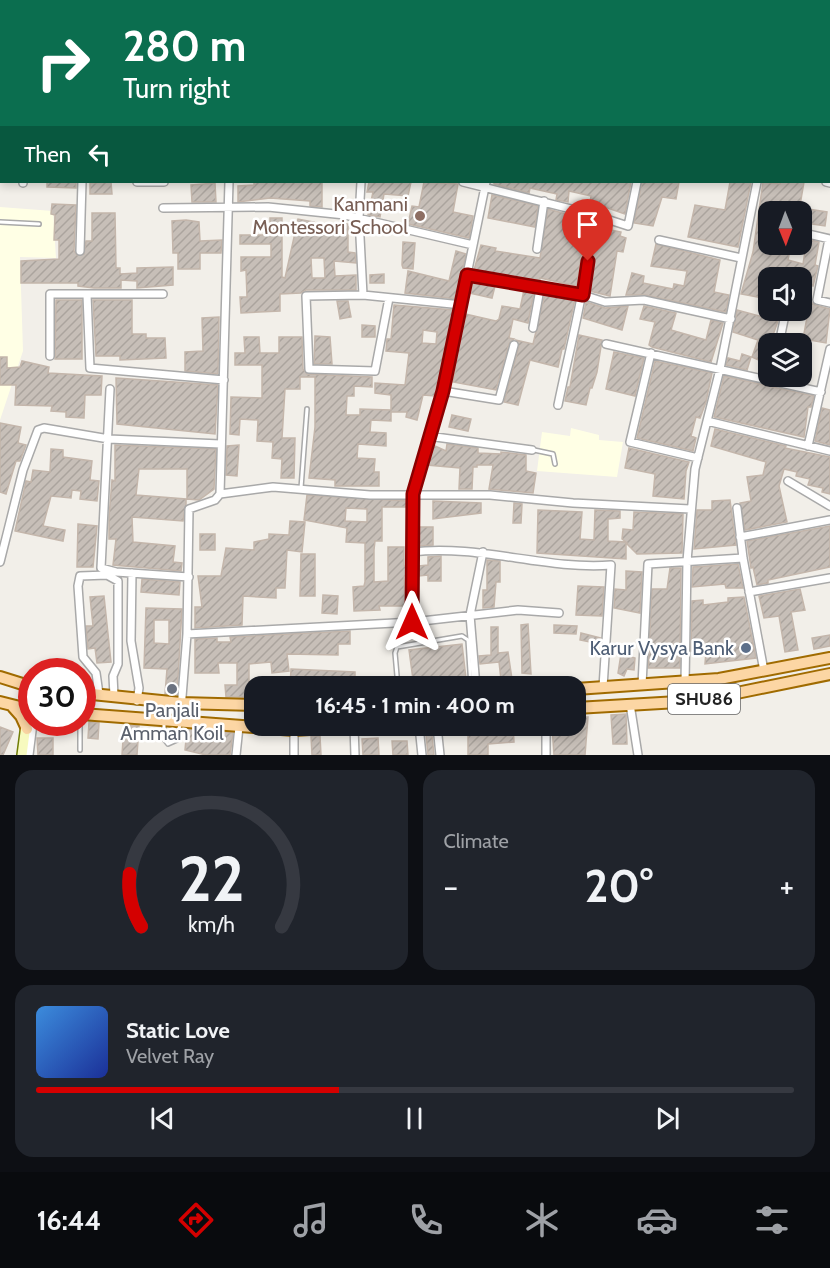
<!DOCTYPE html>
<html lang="en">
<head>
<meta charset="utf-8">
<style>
	body { margin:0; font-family:Cabin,sans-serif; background:#20242c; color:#f1f3f6; height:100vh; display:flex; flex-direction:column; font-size:22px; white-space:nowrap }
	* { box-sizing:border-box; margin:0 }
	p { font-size:20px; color:#9ea1a6 }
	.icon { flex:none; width:33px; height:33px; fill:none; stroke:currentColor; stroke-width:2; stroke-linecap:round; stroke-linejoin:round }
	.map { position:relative; height:755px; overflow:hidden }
	.side { display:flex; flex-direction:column; gap:15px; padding:15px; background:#0d0f14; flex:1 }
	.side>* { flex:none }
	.top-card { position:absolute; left:0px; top:0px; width:831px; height:183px; box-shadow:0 3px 9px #0003; background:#0b6e4f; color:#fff; overflow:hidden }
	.needle { width:39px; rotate:179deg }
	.controls { position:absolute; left:758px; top:201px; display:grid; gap:12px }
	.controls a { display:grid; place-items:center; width:54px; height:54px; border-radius:12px; background:#171b24; box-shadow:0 3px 9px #0003; font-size:30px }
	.speed { position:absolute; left:18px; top:658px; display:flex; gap:12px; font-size:30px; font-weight:700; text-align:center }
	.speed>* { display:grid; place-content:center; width:78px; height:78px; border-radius:50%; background:#171b24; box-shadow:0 3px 9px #0003; line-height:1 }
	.speed .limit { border:9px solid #d22; background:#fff; color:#111 }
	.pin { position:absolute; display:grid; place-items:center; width:51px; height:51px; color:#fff; margin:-62px -26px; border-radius:50% 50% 50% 0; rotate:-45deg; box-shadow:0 0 6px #0007 }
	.pin .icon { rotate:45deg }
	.me { position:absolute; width:66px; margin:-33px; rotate:0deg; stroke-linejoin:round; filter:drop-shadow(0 0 4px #0008) }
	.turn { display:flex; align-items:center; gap:21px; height:126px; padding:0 24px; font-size:27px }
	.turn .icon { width:78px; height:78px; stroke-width:2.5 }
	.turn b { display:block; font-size:42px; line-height:51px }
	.then { display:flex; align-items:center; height:57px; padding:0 24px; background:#0003; gap:12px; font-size:22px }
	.big { font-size:45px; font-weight:800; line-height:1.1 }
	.side .tile { flex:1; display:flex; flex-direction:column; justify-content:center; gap:9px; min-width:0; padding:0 21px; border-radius:18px; background:#20242c }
	.side .dial { align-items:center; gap:0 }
	.dial svg { height:156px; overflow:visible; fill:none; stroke:#363941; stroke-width:7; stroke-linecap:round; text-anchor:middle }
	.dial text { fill:#f1f3f6; stroke:none }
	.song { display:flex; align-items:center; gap:18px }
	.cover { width:72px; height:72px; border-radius:9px; background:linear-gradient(135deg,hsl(210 70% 55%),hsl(230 70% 35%)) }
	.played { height:6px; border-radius:3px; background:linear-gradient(90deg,#d40000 40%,#363941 40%) }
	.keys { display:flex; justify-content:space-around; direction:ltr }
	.heat { display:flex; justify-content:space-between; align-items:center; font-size:33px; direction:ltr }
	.side .tiles { flex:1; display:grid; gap:15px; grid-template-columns:1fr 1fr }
	.tile:last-child { grid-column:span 2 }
	.trip { position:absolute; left:244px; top:676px; width:342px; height:60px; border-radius:18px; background:#171b24; box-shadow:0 3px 9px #0003; font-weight:800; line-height:60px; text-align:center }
	.menu { display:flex; height:96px; justify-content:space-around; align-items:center; background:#090b0e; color:#9ea1a6 }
	.menu .icon { width:42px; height:42px }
	.menu .selected { color:#d40000 }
	.menu b { font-size:27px; color:#f1f3f6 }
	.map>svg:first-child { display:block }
</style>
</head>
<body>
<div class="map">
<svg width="830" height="755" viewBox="0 0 830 755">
	<defs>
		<pattern id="building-hatch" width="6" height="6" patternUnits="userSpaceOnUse" patternTransform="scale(1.5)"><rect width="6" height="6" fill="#c7bfb8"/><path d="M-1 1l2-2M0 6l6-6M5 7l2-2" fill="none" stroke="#aba49e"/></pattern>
	</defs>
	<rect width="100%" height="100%" fill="#f2efe9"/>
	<path fill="#ffffe5" d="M0 207 53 211 56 258 20 257 23 351 0 420Z
		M571 428 599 435V440L623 442 617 477 537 471 542 432 570 436Z"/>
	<path fill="url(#building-hatch)" stroke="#c4b6ab" stroke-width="1.5" fill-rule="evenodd" d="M47 182H76V188L47 187Z
		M111 182 112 194H90V183Z
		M254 182H322V207L310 206V201L270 198 238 202V186L254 185Z
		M369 182H411L408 196 384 194 380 217 368 215 373 192H367Z
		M424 182 458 184 453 212 473 216 469 238 408 224 412 206 419 207Z
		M494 182H631L625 214 590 202 591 196 569 191 568 202 556 200 557 194 530 188 529 193 494 184Z
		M642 182H679L676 199 662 197 653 226 634 223Z
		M730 182H751L738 247 688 237 695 205 725 210Z
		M763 182 780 184V182H804L799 211 783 208V212H768V244H791L788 260 803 264 807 239 819 242 815 265 818 266 813 286 801 282V278H798L800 272 772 267 768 278V299L741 294 753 252Z
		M215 183 216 202H192L191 185Z
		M492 195 538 206 535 227 488 218Z
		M52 204 76 205 74 251 77 255 84 254 86 241H92V213H115L116 268H120V274L137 273V268L173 267V285L137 288V281L121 280V288H94L78 286V283H21V261L59 259V240H54L55 215 51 214Z
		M548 209 570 215 566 239 583 242 577 286 540 278V280L520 278 474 270 481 245 496 248 495 251 540 258Z
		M808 209 827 212 825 226 806 223Z
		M270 218H282V277L285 278 298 219 314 222V225L348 224V252L355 253 356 263 334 261 335 276 356 275V290H306L301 293 280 294V311L241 313 240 297H247L246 270 241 271V257H271V244H240V235H270ZM311 258H324L325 278H312Z
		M186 220 199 222 200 241 222 240 221 253H200V269H178V253H173L172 221Z
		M597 227 621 232 620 236 626 238 623 252 617 251 610 296 590 291 588 288Z
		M403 242 415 243 413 269 403 268 402 265Z
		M656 244 720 260 714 292 729 295 726 312 645 295H626L632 273 644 276 643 283 673 289 674 284 684 286 687 271 651 266Z
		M456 251 466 254 456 299 405 293 408 271 449 281Z
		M384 274V283H370V275Z
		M471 281 495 286 492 298 469 293Z
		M524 290 534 292 528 323 513 319 509 338 514 339 509 344 496 390 453 382 456 368 454 367 465 314 496 321 499 319 502 306 520 309Z
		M545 294 575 299 564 349H562L558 367 530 360 518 405 504 402 519 346 516 340 533 344Z
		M56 300H82V359H55Z
		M93 300H132V334H146V338H165L166 358 120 360V356H96Z
		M337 301H348L351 317 340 319Z
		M810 301 815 305 830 309 826 343 803 339Z
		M586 302 605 308 628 306 622 330 583 318Z
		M394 305 454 310 435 396 423 395 417 420 406 417 407 412H391V421L371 420 370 432 386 433V446L358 444 357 458 375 459 374 472H379V486H335V480L309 478 315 427V377H300V389H285L282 438H295L294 478H281L282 459 272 458 273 442 257 441 258 420 240 419 239 435 230 434 231 397 262 398V365H235V353H245L244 337H259L260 353H279V337H302L303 369 307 374 372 377V387L354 386V396H347L346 415H360V409L391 410V395L375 393V383L405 385 409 353 386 351 387 339H391ZM423 330 437 332 436 344 422 343Z
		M644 306 676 313 671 330 706 340 711 320 723 323 711 362 652 347 649 345 655 322 640 319Z
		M737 310 778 321 768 349 761 361 752 357 758 340 733 332Z
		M219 317 218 374 185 371V352L203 351 202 318Z
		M362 325 375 326V337H362Z
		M579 335 602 340 597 372 592 388H590L586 405 565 401 568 387H570Z
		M315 336 330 337 332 364H314Z
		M614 352 644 358 635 396 606 389Z
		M742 354 751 357 747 370 726 365 728 358 740 361Z
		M0 357H7V368L20 367 22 361 49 367 48 373 102 376 101 395H85L84 418 66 417V412L51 411 52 406 15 405 16 385H0Z
		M655 361 712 373 706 402 700 418 696 417 691 436 696 438 693 451 637 438Z
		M724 376 814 396 811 407H808L804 437 714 417Z
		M116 378 218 385 215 434 117 424Z
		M822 408 830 410V445L815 441Z
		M452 415 471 419 468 431 449 427Z
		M0 423 21 427 18 443 26 445 20 461H16L6 494 0 492Z
		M715 429 786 446 785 448 830 457V494L822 492 823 488 808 485 810 479 796 476 797 472 784 469 779 486 787 522 745 530 740 503 751 501 747 477 763 475 766 462 711 446Z
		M447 444 478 448V453L501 454V452L526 455V471L536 473 533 493 489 489 493 465H477V467H473L472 489H459L460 468 427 465 433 445 446 451Z
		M115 445 216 449 214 489 199 500 187 499V469H139L136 495 186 499V504L183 521 132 517 133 542 175 546 173 562 182 563 181 571 113 565 116 539H109V517L112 480 115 481Z
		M239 445 237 476 226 475 227 446Z
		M629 448 689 462 686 471 684 499 653 496 655 474 625 468Z
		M51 449 63 450V457L92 461 90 480 99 481 97 501 80 499 81 491 72 490 71 498 51 496 43 526 65 530 63 541 15 531 26 481 31 482 33 470 50 472Z
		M307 495 407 501V507H382V541H375L374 550V582L388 581V547H404V566H407V576H404L405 606H379L380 610 354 611 353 587 364 586 365 582V543L346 542 347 528 304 520ZM346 508 367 509V522L345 521Z
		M730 500 736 545 694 549 697 510H712V501Z
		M433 501 481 503V513L433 519Z
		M514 503 522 504 521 523H513Z
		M538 510 582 512 580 539 594 540 595 510 620 511V518L608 519V541L626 542 622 539 623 529 633 530 634 512 683 514 682 553 637 554 626 543V559L537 553Z
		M290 521 305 522 302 552 287 550 285 588H276V598L243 596 242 625 195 628V607H202L198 576H221L226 548 254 550V542L269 539V534L289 535Z
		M78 524 97 526 93 567H77Z
		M830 526V567L768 580V583L757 585 753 567 751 568 747 541Z
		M419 527H433V545L419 546Z
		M200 534H215V550H200Z
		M301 554H315V596H300Z
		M441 556V581H428V575L419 576V566L428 565V557Z
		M487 560 500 561V582H496L494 607 483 608V590H487Z
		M738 564 743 588H726L725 584 692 587 693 567Z
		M670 568H681L680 668H648L652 589H667Z
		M626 571 642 572 640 613 614 608 615 589 626 590Z
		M142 579 180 582 179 595 141 592Z
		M578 586 604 587 602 616 576 615Z
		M800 589 805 610 791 612 798 650 785 652 779 616 764 618 759 596Z
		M323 595 338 596 337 614 322 613Z
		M104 596 111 662 97 663 95 648 88 649 86 626H93L90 597Z
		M744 597 756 658 705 664 706 651H691L692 601 703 600V605L728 602V598Z
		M146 608 182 609 177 695 165 694 167 669 144 668ZM154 620H169V644L154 643Z
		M528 624 531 674 522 673 521 625Z
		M554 625 577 626 576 634 554 633Z
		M491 627H498V653L508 652 512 679 501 680 499 662 480 664 479 656 491 655Z
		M350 631V644H338V655L287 654 289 671 272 673 271 662 249 664V697H226L225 685H237V663H218L219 673H195V639L217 638V642H231L230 637Z
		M581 633 601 638 600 644 580 640Z
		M830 635V646L814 649 812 638Z
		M462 644 467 687H414L409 650Z
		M621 654 635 658 634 670 627 669 624 676 618 673Z
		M291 669 355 672V687H290Z
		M626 714 627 744H613L611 715Z
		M576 717H588L585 755H554L552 726H576Z
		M89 722 99 723 98 739 88 738Z
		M124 725 139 726 137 755H122Z
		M468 726H513L514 742 488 744V755H468Z
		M0 727 13 732 3 755H0Z
		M187 729 233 733 230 755H206L185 750Z
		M426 735H432L434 755H428Z
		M311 736H320L321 755H312Z
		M37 738H53V755H38Z
		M378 738 379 755H363L362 739Z
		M392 741H407L408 755H393Z"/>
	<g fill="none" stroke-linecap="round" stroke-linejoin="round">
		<defs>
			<path id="lane" d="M0 222 39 224
				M534 450 553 454 555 464
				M301 488 307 409
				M398 687 395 653 397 647 462 636 468 640 471 687
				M164 722V739L168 744 177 740 180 724
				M80 723V750
				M522 726 525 732 535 731 538 726"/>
			<path id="street" d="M539 0 550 2
				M30 2V0
				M79 2V0
				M151 2V0
				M234 2V0
				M326 2V0
				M389 2V0
				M478 2 479 0
				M701 2 702 0
				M830 27V24
				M830 131V130
				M137 182H164
				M361 182 359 218 363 295
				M463 182 591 214 628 226 637 182
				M826 182 830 183
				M23 183V182
				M163 208 268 207 345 215 473 245
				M804 233 830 239
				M829 239 817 300 830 303
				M659 240 741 258
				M537 249 544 201
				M80 251 82 182
				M467 275 583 295 605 302 644 300 731 319
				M87 295 90 368 224 380
				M389 298 375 371 309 369 306 296 363 295 462 305
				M533 328 540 289
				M606 344 821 392
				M779 344 786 310
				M651 353 630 442 698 458
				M50 356V294H163
				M110 389 101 568 116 572 189 577
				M443 391 499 400 514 345
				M558 405C571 341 589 279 591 214
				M707 421 830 451
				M428 436 532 450
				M808 446 830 349
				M788 481 830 506
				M220 494 273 487 370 495H490L573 503 690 509
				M737 508 743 558 764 671
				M740 537 830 520
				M412 552C479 544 545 570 611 565L603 687
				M0 562 23 470 38 430 44 428 109 439 220 444
				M132 573 131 641 139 688 137 701
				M749 592 830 578
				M413 622V494L443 391 486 182
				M187 634 413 622 518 610 559 613
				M685 683 687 561 695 469 720 369 757 182
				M642 685 648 564 743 558
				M476 687 470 615 483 552
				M99 694 96 673 83 657 78 586 80 576 107 575 118 581V664L113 676 114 696
				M630 704 638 755
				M180 722 187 634 189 509 215 500 220 494 229 182
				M354 726 355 755
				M419 726 422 755
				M437 726 440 755
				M546 726V755
				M294 730V755
				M29 755 33 723
				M236 755 239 727"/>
			<path id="secondary" d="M22 755 31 687"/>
			<path id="primary" d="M0 677 32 687
				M576 689 719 679 830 658
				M82 693 181 703 255 705
				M0 702 32 710
				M13 707 21 716 27 729
				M576 708 678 702 722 696 830 674
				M82 714 294 730 360 726"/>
		</defs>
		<use href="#lane" stroke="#a9a9a9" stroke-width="6"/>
		<use href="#street" stroke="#a9a9a9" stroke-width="10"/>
		<use href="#secondary" stroke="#707d05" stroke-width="12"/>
		<use href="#primary" stroke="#a06b00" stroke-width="14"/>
		<use href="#lane" stroke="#fff" stroke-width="3"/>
		<use href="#street" stroke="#fff" stroke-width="7"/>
		<use href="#secondary" stroke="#f7fabf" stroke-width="9"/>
		<use href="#primary" stroke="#fcd6a4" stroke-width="10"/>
	</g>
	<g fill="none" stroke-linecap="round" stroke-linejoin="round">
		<defs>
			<path id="route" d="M412 622 413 494 443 391 467 275 583 295 588 261"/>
		</defs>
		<use href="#route" stroke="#8a0000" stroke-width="15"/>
		<use href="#route" stroke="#d40000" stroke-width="10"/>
	</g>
	<circle fill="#8d6e63" stroke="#fff" stroke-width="2" cx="420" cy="216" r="6"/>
	<circle fill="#5c6f8a" stroke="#fff" stroke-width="2" cx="746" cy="648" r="6"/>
	<circle fill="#6b7280" stroke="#fff" stroke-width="2" cx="172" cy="689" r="6"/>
	<g text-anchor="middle" stroke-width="5" stroke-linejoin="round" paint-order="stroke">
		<rect fill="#fff" stroke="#646464" stroke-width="1.5" x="668" y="684" width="72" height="30" rx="4.5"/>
		<g font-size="18" font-weight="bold" fill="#222">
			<text x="704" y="705">SHU86</text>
		</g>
		<g font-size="20" fill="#785e54" stroke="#fff" text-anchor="end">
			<text x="408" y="211">Kanmani<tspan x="408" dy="23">Montessori School</tspan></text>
		</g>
		<g font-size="20" fill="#4e5e75" stroke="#fff" text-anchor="end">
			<text x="734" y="655">Karur Vysya Bank</text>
		</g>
		<g font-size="20" fill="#5b616d" stroke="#fff">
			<text x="172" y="717">Panjali<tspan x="172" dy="23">Amman Koil</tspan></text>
		</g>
	</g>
</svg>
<div class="controls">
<a><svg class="needle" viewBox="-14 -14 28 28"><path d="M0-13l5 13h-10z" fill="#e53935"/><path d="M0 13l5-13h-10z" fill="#9ea1a6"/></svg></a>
<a><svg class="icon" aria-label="sound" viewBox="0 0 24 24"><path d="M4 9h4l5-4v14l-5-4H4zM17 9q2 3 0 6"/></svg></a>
<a><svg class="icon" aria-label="layers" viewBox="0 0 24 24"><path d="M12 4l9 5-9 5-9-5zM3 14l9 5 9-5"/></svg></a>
</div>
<div class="speed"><div class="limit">30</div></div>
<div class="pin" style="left:588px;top:261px;background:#d93025"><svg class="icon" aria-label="arrive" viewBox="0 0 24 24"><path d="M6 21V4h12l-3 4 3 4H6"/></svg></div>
<svg class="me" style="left:412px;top:622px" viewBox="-20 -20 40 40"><path d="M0-17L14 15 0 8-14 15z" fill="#d40000" stroke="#fff" stroke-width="4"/></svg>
<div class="trip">16:45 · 1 min · 400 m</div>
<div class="top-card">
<div class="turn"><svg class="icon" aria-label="right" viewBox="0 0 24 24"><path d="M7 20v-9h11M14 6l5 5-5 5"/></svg><div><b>280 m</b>Turn right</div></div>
<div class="then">Then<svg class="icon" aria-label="left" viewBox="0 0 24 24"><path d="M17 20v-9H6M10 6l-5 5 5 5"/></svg></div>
</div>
</div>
<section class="side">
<div class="tiles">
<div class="tile dial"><svg viewBox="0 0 100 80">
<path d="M14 69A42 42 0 1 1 86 69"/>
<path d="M14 69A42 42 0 0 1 8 42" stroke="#d40000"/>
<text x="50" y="56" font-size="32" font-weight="700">22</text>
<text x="50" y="72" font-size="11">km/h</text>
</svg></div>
<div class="tile"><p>Climate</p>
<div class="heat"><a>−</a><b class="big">20°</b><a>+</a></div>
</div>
<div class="tile">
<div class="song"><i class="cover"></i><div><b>Static Love</b><p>Velvet Ray</p></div></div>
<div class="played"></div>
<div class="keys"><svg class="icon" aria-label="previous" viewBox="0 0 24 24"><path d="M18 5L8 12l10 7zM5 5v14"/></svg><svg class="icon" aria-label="pause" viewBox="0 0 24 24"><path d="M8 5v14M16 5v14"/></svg><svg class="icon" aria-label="next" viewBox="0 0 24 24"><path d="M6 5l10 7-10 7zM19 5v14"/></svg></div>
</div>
</div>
</section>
<nav class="menu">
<b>16:44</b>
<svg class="icon selected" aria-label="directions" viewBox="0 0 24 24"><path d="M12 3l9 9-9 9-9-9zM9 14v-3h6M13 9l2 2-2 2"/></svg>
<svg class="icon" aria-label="music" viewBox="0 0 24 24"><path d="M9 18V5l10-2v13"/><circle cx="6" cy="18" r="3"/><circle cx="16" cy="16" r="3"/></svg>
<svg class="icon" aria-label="phone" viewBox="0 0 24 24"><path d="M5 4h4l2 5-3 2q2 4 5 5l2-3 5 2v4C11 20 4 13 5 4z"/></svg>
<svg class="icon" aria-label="climate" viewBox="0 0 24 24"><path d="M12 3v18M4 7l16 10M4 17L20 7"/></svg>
<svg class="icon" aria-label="car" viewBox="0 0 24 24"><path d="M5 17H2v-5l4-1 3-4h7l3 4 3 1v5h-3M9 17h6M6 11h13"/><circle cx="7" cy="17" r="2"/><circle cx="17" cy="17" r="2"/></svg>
<svg class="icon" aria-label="filters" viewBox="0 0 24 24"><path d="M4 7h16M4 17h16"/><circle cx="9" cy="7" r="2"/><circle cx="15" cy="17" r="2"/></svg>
</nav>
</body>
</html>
